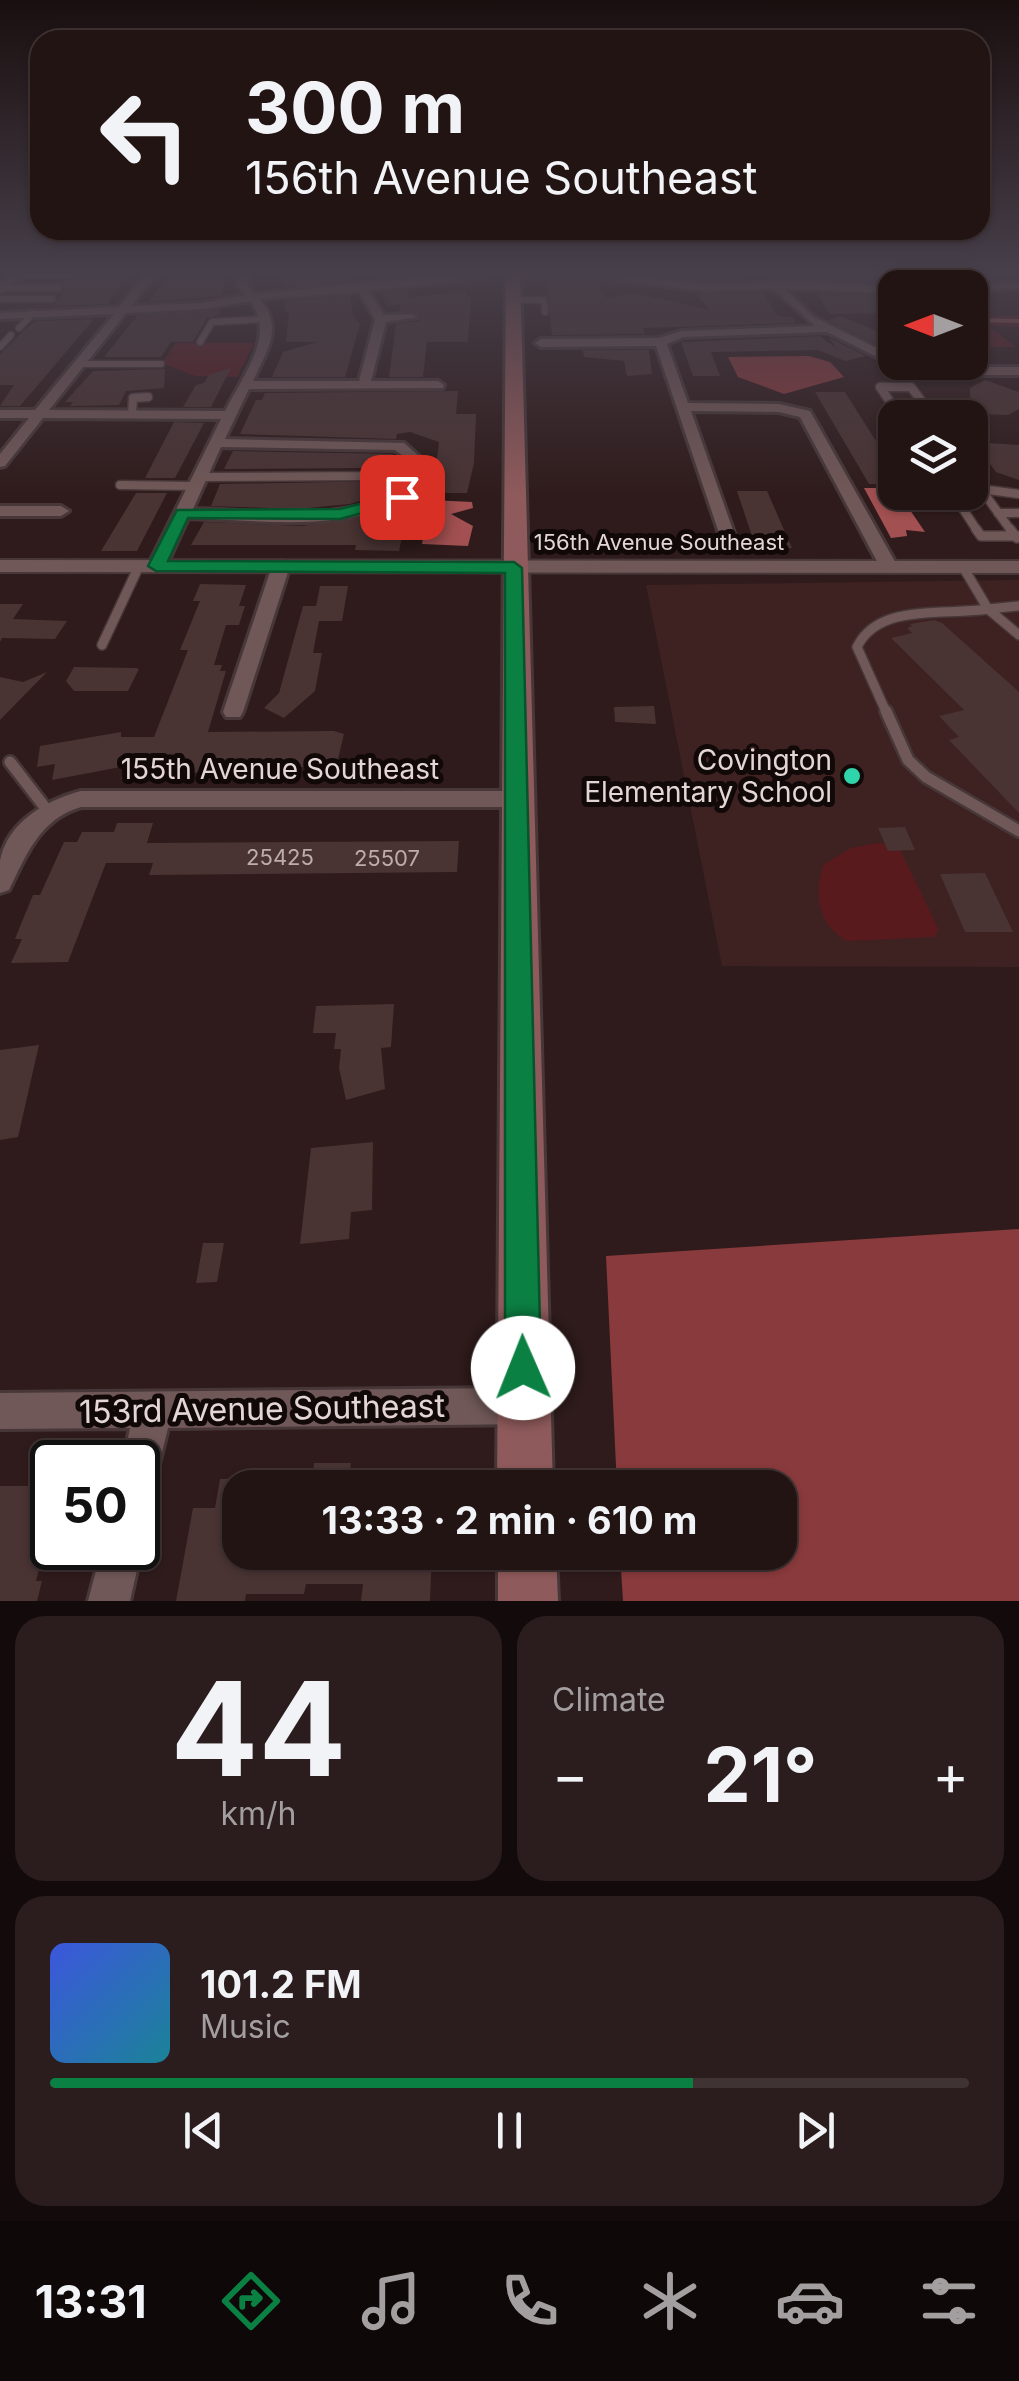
<!DOCTYPE html>
<html lang="en">
<head>
<meta charset="utf-8">
<style>
	body { margin:0; font-family:Inter,sans-serif; background:#2b1d1d; color:#f1f3f6; height:100vh; display:flex; flex-direction:column; font-size:38px; white-space:nowrap }
	* { box-sizing:border-box; margin:0 }
	p { font-size:32px; color:#a39ea0 }
	.icon { flex:none; width:55px; height:55px; fill:none; stroke:currentColor; stroke-width:2; stroke-linecap:round; stroke-linejoin:round }
	.map { position:relative; height:1601px; overflow:hidden }
	.panel { display:flex; flex-direction:column; gap:15px; padding:15px; background:#130b0b; flex:1 }
	.panel>* { flex:none }
	.top-card { position:absolute; left:30px; top:30px; width:960px; height:210px; border-radius:30px; box-shadow:0 2px 8px #0004,0 0 0 2px #403334; background:#231414; color:#f1f3f6; overflow:hidden }
	.needle { width:65px; rotate:270deg }
	.tools { position:absolute; left:878px; top:270px; display:grid; gap:20px }
	.tools a { display:grid; place-items:center; width:110px; height:110px; border-radius:20px; background:#231414; box-shadow:0 2px 8px #0004,0 0 0 2px #403334; font-size:50px }
	.speed { position:absolute; left:30px; top:1440px; display:flex; gap:20px; font-size:50px; font-weight:700; text-align:center }
	.speed>* { display:grid; place-content:center; width:130px; height:130px; border-radius:50%; background:#231414; box-shadow:0 2px 8px #0004,0 0 0 2px #403334; line-height:1 }
	.speed .limit { border:5px solid #111; border-radius:15px; background:#fff; color:#111 }
	.pin { position:absolute; display:grid; place-items:center; width:85px; height:85px; color:#fff; margin:-42px; border-radius:20px; box-shadow:0 5px 15px #0006 }
	.me { position:absolute; width:110px; margin:-55px; rotate:359deg; stroke-linejoin:round; filter:drop-shadow(0 0 8px #0008) }
	.turn { display:flex; align-items:center; gap:35px; height:210px; padding:0 50px; font-size:45px }
	.turn .icon { width:130px; height:130px; stroke-width:2.5 }
	.turn b { display:block; font-size:70px; line-height:85px }
	.big { font-size:75px; font-weight:700; line-height:1.1 }
	.panel .widget { flex:1; display:flex; flex-direction:column; justify-content:center; gap:15px; min-width:0; padding:0 35px; border-radius:30px; background:#2b1d1d }
	.panel .dial { align-items:center; gap:0 }
	.dial b { font-size:130px; line-height:1 }
	.song { display:flex; align-items:center; gap:30px }
	.cover { width:120px; height:120px; border-radius:15px; background:linear-gradient(135deg,hsl(230 70% 55%),hsl(190 70% 35%)) }
	.played { height:10px; border-radius:5px; background:linear-gradient(90deg,#0b8043 70%,#403334 70%) }
	.keys { display:flex; justify-content:space-around; direction:ltr }
	.heat { display:flex; justify-content:space-between; align-items:center; font-size:55px; direction:ltr }
	.panel .tiles { flex:1; display:grid; gap:15px; grid-template-columns:1fr 1fr }
	.widget:last-child { grid-column:span 2 }
	.trip { position:absolute; left:222px; top:1470px; width:575px; height:100px; border-radius:30px; background:#231414; box-shadow:0 2px 8px #0004,0 0 0 2px #403334; font-weight:700; line-height:100px; text-align:center }
	.tab-bar { display:flex; height:160px; justify-content:space-around; align-items:center; background:#0e0808; color:#a39ea0 }
	.tab-bar .icon { width:70px; height:70px }
	.tab-bar .selected { color:#0b8043 }
	.tab-bar b { font-size:45px; color:#f1f3f6 }
	.map>svg:first-child { display:block }
</style>
</head>
<body>
<div class="map">
<svg width="1019" height="1601" viewBox="0 0 1019 1601">
	<rect width="100%" height="100%" fill="#2f1b1b"/>
	<path fill="#3d2221" d="M1019 580V967L722 966 646 585Z"/>
	<path fill="#591a1e" d="M970 315 1019 316V327L988 326 1016 347H970Z
		M176 343H254L237 377 195 376 162 363Z
		M878 843 898 846 939 930 934 937 847 941C818 925 814 895 823 865L851 848Z"/>
	<path fill="#893a3c" d="M809 356 830 362 844 377 784 394 738 377 728 357Z
		M1019 1229V1601H623L620 1553 780 1552V1488L617 1487 606 1256Z"/>
	<path fill="#a25051" d="M864 488H895L925 532 906 530 907 536 891 538Z
		M430 500 472 502 473 508 451 514 473 526 468 546 422 544Z"/>
	<g fill="none" stroke-linecap="round" stroke-linejoin="round">
		<path stroke="#a25051" stroke-width="4" d="M907 272 915 279 907 286
			M970 320 1019 321"/>
	</g>
	<path fill="#493333" d="M173 272H226L222 296 148 302Z
		M677 272H736L746 280 705 281 682 278Z
		M803 272H868L876 282 807 278Z
		M80 274H128L107 304 0 308 55 305 65 289 61 282 74 281Z
		M347 275V281L284 287V276Z
		M547 282H597L606 298 634 293 710 310 696 294 763 293 778 316 792 317 796 323 643 328 645 334 552 335Z
		M408 290 406 298 466 291V297H471L468 342H427L423 377H389L396 324 419 321 422 316 399 311 400 304 387 306 380 293Z
		M817 294 888 296 895 313 830 314Z
		M350 296 353 316 360 324 345 377H272L283 352 317 342H286L289 311H285V301Z
		M220 310 219 315 207 318 193 342H171L161 357H104L137 316Z
		M841 316 895 339V348L889 350 828 320Z
		M94 319 20 406H0L14 385H0V354L19 335 35 321Z
		M820 336 836 348 828 337 866 356 845 361 818 350 711 352 720 376H693L681 342Z
		M583 350H649L652 374 627 376 624 361 584 357Z
		M231 368 211 407H183L196 385 204 383 209 375Z
		M165 369 164 388 126 391 119 405 70 406 73 402H65L93 371Z
		M985 380 1019 392V409L1008 415 977 414 970 405V388Z
		M458 391 456 414H476L474 463 467 493H433L439 442 410 432 397 434 396 439 240 434 256 400H262L265 393Z
		M815 392H845L886 457 895 484H869Z
		M174 422 204 423 175 478H145Z
		M974 442 1019 445V480L996 472Z
		M233 451 393 454 391 465 364 468 224 469Z
		M387 481 385 493 350 504 298 509 211 506 220 484Z
		M737 491H767L792 548H756Z
		M136 493H167L137 551H101Z
		M382 513 381 518H406L399 551 355 550 356 545H191L204 522 303 526Z
		M200 584 246 585 239 606H245L239 625H226L214 665H222L220 671H226L208 732 334 731 344 734 337 763 250 773 145 772 143 779H121L126 766 52 780 55 764 37 767 40 746 121 732V737H154L188 650H180L200 601H193Z
		M320 586H348L342 621H319L313 653H322L315 691 284 718 264 708 279 693 303 606H316Z
		M0 604H23L13 619 67 621 55 639 2 638 0 642Z
		M934 620 942 623 1019 692V813L949 740 959 737 939 716 964 710 891 638 912 633 907 628 912 626 910 624Z
		M74 667 136 668 139 669 128 691H74L66 681Z
		M47 672 0 720V677L23 682Z
		M654 706 656 724 615 722 614 707Z
		M117 823H153L147 843 459 841 457 872 149 875 153 863H106L68 962 11 963 22 939H15L23 919 33 895H40L64 842H77L82 832H114Z
		M905 827 915 850 888 851 878 828Z
		M985 873 1013 932H965L940 874Z
		M394 1004 391 1047 381 1048 385 1089 346 1100 339 1068 341 1049H334L336 1033H313L316 1006Z
		M39 1045 18 1137 0 1140V1050Z
		M373 1142 372 1210 351 1212 349 1239 300 1244 311 1148Z
		M203 1243H224L217 1282 196 1283Z
		M314 1463H351L348 1488H311Z
		M220 1479H240V1552H432L430 1601H361L363 1584H306L304 1594H246L245 1601H176L193 1508H215Z
		M0 1486H52V1520L36 1581H42L37 1601H0Z"/>
	<g fill="none" stroke-linecap="round" stroke-linejoin="round">
		<defs>
			<path id="service-far3" d="M17 275H71
				M3 288H58
				M0 299H52
				M513 300H544L545 312
				M19 328 33 313
				M200 342 212 322 267 319
				M0 347 11 335
				M79 364H161
				M880 387H911"/>
			<path id="service-far2" d="M132 414 133 398 148 397
				M901 418 880 387H911L934 418
				M970 467 986 489
				M201 477 364 476 411 470
				M120 485 196 486
				M970 489H981L1012 532
				M981 489 1019 494
				M952 492 978 532
				M998 513H1019"/>
			<path id="service-far1" d="M976 529 981 536H1019
				M1010 529 1017 538
				M963 567 988 609 1019 606
				M102 645 139 566
				M887 714 857 647C879 602 946 616 988 609L1019 635"/>
			<path id="service" d="M886 711 908 760 926 777 1019 831
				M10 762 47 810"/>
			<path id="minor" d="M14 272H25L0 293V284Z
				M148 272H158L131 306 203 303 246 295 238 285 241 272H251L248 285 255 294 475 272H607L705 285 768 283 773 280 895 287V293L785 289 814 317 895 357V362L937 367H1019V375H937L895 366 827 332 683 337 667 344 688 403 779 404 810 411 898 567 889 572 880 567 800 417 779 412 691 411 734 533 720 536 656 346 541 347 535 343 541 339 659 338 681 331 815 326 774 289 705 291 598 277 493 276 369 291 384 315 412 314 418 317 386 322 371 381H438L444 385 443 388 249 389 225 439 404 443 420 457 412 496C345 534 262 520 188 518L166 566 157 571 148 566 221 419 43 418 5 466 0 467V454L29 418H0V410H35L114 314 0 319V313L119 307ZM359 292 375 319 359 381H253C267 350 284 329 260 299ZM250 301C277 335 242 377 225 411L49 410 126 313 203 309ZM221 447 395 450 406 458 400 491C338 524 260 510 193 509Z
				M1019 282V288L970 291V288H965Z
				M0 506H61L69 511 61 516H0Z
				M281 561 290 566 243 712 240 717H226L223 712 272 566Z
				M81 791H516L527 799 516 807H81C40 819 26 855 9 890L0 893C0 883 0 871 0 861 7 822 47 800 81 791Z
				M523 1388 536 1393 541 1406 536 1419 523 1424 168 1428 152 1493 138 1498V1462H123L130 1428 0 1429V1393Z
				M138 1537 142 1548 130 1601H88L102 1548H138Z"/>
			<path id="tertiary" d="M0 560 1019 561V573L0 572Z"/>
			<path id="secondary" d="M506 272H520L553 1488H497Z
				M498 1552H556L558 1601H498Z"/>
		</defs>
		<use href="#service-far3" stroke="#473738" stroke-width="9"/>
		<use href="#service-far2" stroke="#473738" stroke-width="11"/>
		<use href="#service-far1" stroke="#473738" stroke-width="12"/>
		<use href="#service" stroke="#473738" stroke-width="16"/>
		<use href="#minor" stroke="#473738" stroke-width="6"/>
		<use href="#tertiary" stroke="#473738" stroke-width="4"/>
		<use href="#secondary" stroke="#473738" stroke-width="6"/>
		<use href="#service-far3" stroke="#715858" stroke-width="6"/>
		<use href="#service-far2" stroke="#715858" stroke-width="8"/>
		<use href="#service-far1" stroke="#715858" stroke-width="9"/>
		<use href="#service" stroke="#715858" stroke-width="11"/>
		<use href="#minor" fill="#715858" fill-rule="evenodd"/>
		<use href="#tertiary" fill="#715858" fill-rule="evenodd"/>
		<use href="#secondary" fill="#8f5a5b" fill-rule="evenodd"/>
	</g>
	<linearGradient id="sky" x2="0" y2="1"><stop stop-color="#1a0f0f"/><stop offset="0.55" stop-color="#473f4a"/><stop offset="1" stop-color="#473f4a" stop-opacity="0"/></linearGradient>
	<rect width="1019" height="496" fill="url(#sky)"/>
	<path fill="#0b8043" stroke="#07532c" stroke-width="2.5" d="M402 493 407 494V501L340 519 188 518 168 561 514 562 522 568 541 1368 536 1381 523 1386 510 1381 505 1368V573L156 571 148 566 177 510 340 509Z"/>
	<circle fill="#2fd4aa" stroke="#110808" stroke-width="4" cx="852" cy="776" r="10"/>
	<g text-anchor="middle" stroke-width="10" stroke-linejoin="round" paint-order="stroke">
		<g font-size="22" fill="#e4d6d5" stroke="#110808">
			<text x="659" y="550">156th Avenue Southeast</text>
		</g>
		<g font-size="22" fill="#bdadac">
			<text x="280" y="865">25425</text>
			<text x="387" y="866">25507</text>
		</g>
		<g font-size="28" fill="#e4d6d5" stroke="#110808" text-anchor="end">
			<text x="832" y="770">Covington<tspan x="832" dy="32">Elementary School</tspan></text>
		</g>
		<g font-size="28" fill="#e4d6d5" stroke="#110808">
			<text x="280" y="779">155th Avenue Southeast</text>
		</g>
		<g font-size="32" fill="#e4d6d5" stroke="#110808">
			<text transform="translate(262 1409) rotate(-1)" y="11">153rd Avenue Southeast</text>
		</g>
	</g>
</svg>
<div class="tools">
<a><svg class="needle" viewBox="-14 -14 28 28"><path d="M0-13l5 13h-10z" fill="#e53935"/><path d="M0 13l5-13h-10z" fill="#a39ea0"/></svg></a>
<a><svg class="icon" aria-label="layers" viewBox="0 0 24 24"><path d="M12 4l9 5-9 5-9-5zM3 14l9 5 9-5"/></svg></a>
</div>
<div class="speed"><div class="limit">50</div></div>
<div class="pin" style="left:402px;top:497px;background:#d93025"><svg class="icon" aria-label="arrive" viewBox="0 0 24 24"><path d="M6 21V4h12l-3 4 3 4H6"/></svg></div>
<svg class="me" style="left:523px;top:1368px" viewBox="-20 -20 40 40"><circle r="19" fill="#fff"/><path d="M0-13L10 11 0 6-10 11z" fill="#0b8043"/></svg>
<div class="trip">13:33 · 2 min · 610 m</div>
<div class="top-card">
<div class="turn"><svg class="icon" aria-label="left" viewBox="0 0 24 24"><path d="M17 20v-9H6M10 6l-5 5 5 5"/></svg><div><b>300 m</b>156th Avenue Southeast</div></div>
</div>
</div>
<section class="panel">
<div class="tiles">
<div class="widget dial"><b>44</b><p>km/h</p></div>
<div class="widget"><p>Climate</p>
<div class="heat"><a>−</a><b class="big">21°</b><a>+</a></div>
</div>
<div class="widget">
<div class="song"><i class="cover"></i><div><b>101.2 FM</b><p>Music</p></div></div>
<div class="played"></div>
<div class="keys"><svg class="icon" aria-label="previous" viewBox="0 0 24 24"><path d="M18 5L8 12l10 7zM5 5v14"/></svg><svg class="icon" aria-label="pause" viewBox="0 0 24 24"><path d="M8 5v14M16 5v14"/></svg><svg class="icon" aria-label="next" viewBox="0 0 24 24"><path d="M6 5l10 7-10 7zM19 5v14"/></svg></div>
</div>
</div>
</section>
<nav class="tab-bar">
<b>13:31</b>
<svg class="icon selected" aria-label="directions" viewBox="0 0 24 24"><path d="M12 3l9 9-9 9-9-9zM9 14v-3h6M13 9l2 2-2 2"/></svg>
<svg class="icon" aria-label="music" viewBox="0 0 24 24"><path d="M9 18V5l10-2v13"/><circle cx="6" cy="18" r="3"/><circle cx="16" cy="16" r="3"/></svg>
<svg class="icon" aria-label="phone" viewBox="0 0 24 24"><path d="M5 4h4l2 5-3 2q2 4 5 5l2-3 5 2v4C11 20 4 13 5 4z"/></svg>
<svg class="icon" aria-label="climate" viewBox="0 0 24 24"><path d="M12 3v18M4 7l16 10M4 17L20 7"/></svg>
<svg class="icon" aria-label="car" viewBox="0 0 24 24"><path d="M5 17H2v-5l4-1 3-4h7l3 4 3 1v5h-3M9 17h6M6 11h13"/><circle cx="7" cy="17" r="2"/><circle cx="17" cy="17" r="2"/></svg>
<svg class="icon" aria-label="filters" viewBox="0 0 24 24"><path d="M4 7h16M4 17h16"/><circle cx="9" cy="7" r="2"/><circle cx="15" cy="17" r="2"/></svg>
</nav>
</body>
</html>
